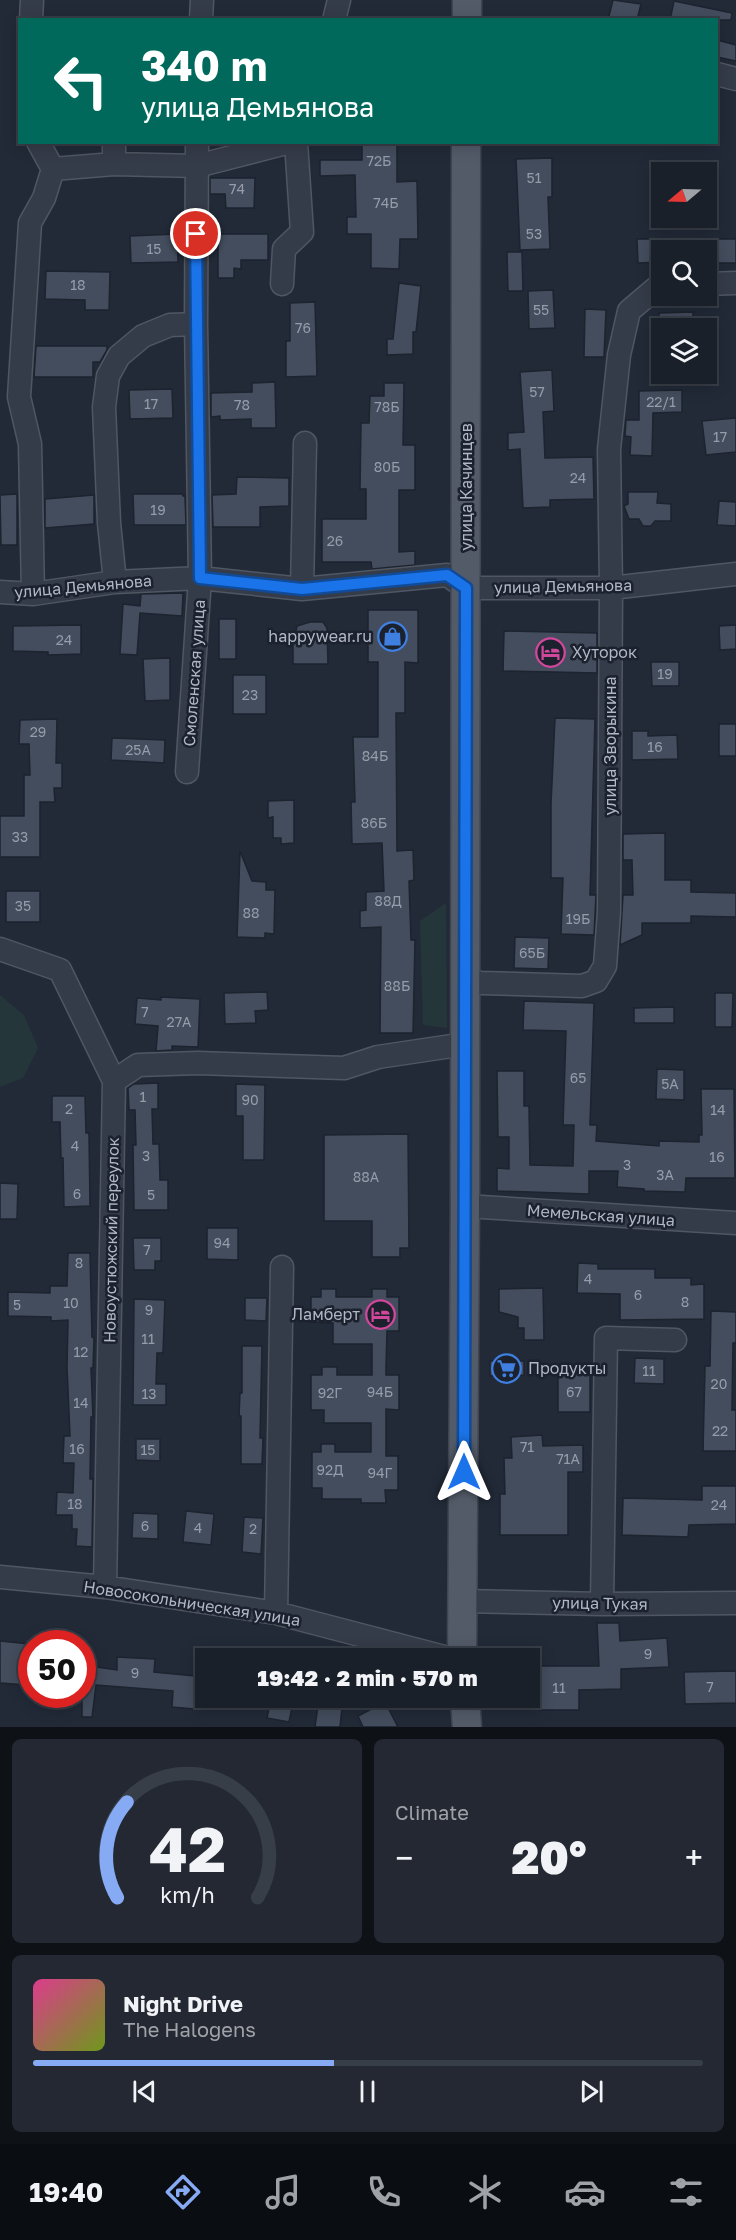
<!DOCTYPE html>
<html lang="en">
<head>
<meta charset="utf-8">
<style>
	body { margin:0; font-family:"Golos Text",sans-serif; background:#232832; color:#f1f3f6; height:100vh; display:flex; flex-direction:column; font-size:22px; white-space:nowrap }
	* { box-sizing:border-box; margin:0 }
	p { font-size:20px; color:#9fa3a8 }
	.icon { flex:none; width:33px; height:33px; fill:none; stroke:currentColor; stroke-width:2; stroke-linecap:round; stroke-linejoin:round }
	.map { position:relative; height:1727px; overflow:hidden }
	.side { display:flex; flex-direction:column; gap:12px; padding:12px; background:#0e1217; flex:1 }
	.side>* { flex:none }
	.top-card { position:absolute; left:18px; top:18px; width:700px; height:126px; border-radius:0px; box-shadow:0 3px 15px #0003,0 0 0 2px #383e47; background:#00695c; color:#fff; overflow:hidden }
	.needle { width:39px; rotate:251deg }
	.controls { position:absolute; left:651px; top:162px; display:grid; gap:12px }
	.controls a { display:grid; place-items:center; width:66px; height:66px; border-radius:0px; background:#1a202a; box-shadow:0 3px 15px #0003,0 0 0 2px #383e47; font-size:30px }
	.speed { position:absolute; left:18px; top:1630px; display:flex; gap:12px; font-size:30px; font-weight:700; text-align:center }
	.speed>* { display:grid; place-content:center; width:78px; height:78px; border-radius:50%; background:#1a202a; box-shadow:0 3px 15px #0003,0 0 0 2px #383e47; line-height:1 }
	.speed .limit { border:9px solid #d22; background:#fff; color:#111 }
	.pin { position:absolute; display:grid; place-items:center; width:51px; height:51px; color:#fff; margin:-26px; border:3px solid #fff; border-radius:50%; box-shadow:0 2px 6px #0007 }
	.me { position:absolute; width:66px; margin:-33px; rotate:0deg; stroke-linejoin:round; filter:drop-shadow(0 0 4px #0008) }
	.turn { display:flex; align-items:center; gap:21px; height:126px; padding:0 24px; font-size:27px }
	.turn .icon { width:78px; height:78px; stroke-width:2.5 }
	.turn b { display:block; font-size:42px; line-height:51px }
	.big { font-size:45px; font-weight:800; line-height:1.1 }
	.side .tile { flex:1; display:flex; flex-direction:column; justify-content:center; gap:9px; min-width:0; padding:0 21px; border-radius:9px; background:#232832 }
	.side .dial { align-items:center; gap:0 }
	.dial svg { height:156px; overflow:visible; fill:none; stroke:#383e47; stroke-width:7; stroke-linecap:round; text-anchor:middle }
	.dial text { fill:#f1f3f6; stroke:none }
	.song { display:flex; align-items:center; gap:18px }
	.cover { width:72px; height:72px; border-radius:9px; background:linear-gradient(135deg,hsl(330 70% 55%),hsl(80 70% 35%)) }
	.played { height:6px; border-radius:3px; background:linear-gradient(90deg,#86abf4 45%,#383e47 45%) }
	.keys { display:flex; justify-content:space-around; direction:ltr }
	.heat { display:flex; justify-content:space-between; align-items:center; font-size:33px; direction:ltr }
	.side .tiles { flex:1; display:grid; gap:12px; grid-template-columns:1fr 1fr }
	.tile:last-child { grid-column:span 2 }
	.trip { position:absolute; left:195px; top:1648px; width:345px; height:60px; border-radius:0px; background:#1a202a; box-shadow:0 3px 15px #0003,0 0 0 2px #383e47; font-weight:800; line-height:60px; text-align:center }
	.tab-bar { display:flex; height:96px; justify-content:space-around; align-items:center; background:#0a0d11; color:#9fa3a8 }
	.tab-bar .icon { width:42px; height:42px }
	.tab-bar .selected { color:#86abf4 }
	.tab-bar b { font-size:27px; color:#f1f3f6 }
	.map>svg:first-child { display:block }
</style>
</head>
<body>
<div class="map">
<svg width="736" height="1727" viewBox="0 0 736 1727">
	<rect width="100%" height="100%" fill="#222a38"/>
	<path fill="#243639" d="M446 903 447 1028 423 1025 420 921Z
		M0 995 24 1015 38 1048 23 1078 0 1087Z"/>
	<path fill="#434d5d" stroke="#1d232f" stroke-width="1.5" d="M613 0 641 4 637 20H608Z
		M674 1 732 13 731 20H670Z
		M717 40 736 45V61L717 57Z
		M362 144H397V182L417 181 418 239H400L399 269 371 268V234H347V217H356L355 175 320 176V160H362Z
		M552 158V197H548L550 249 520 250 516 159Z
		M210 178H255L254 208H226L225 194H210Z
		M177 234 178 262 131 263 130 236Z
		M218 234H268V260H241V269L234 268V278H218Z
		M637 239H662V262L638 263Z
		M715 239H736V263H717Z
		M507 252H522L523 291H508Z
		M46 271 110 272 109 310H85V300L45 299Z
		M399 283 421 286 416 332H413V354L387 355V339H393Z
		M553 290 555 328 529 329 528 291Z
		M315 302 317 376 286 377V341H290V303Z
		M585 309 606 310 604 357H584Z
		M693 312V328L659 327V313Z
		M36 346H107V350L100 362H93V377H34Z
		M552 370 554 411 543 412 545 458 593 457 594 499 550 500V507L523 508 520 449 508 450V433L524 432 520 372Z
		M275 382 276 428H251V419L220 420V416L211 417V393L252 392V383Z
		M384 383H404L403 445H415V490H399V552L415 551V565L372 569 371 562H322V519H366V489H360L361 423H369L370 396H384Z
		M172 389 173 418 130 419 129 390Z
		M682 390V412L653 413 652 456 630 455 631 437 625 436 626 420H639V391Z
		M736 418V452L706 455 702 421Z
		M237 477 289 478V506L260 507V527H213L212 495 236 494Z
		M628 492H658L657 503 671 504V521H655L651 526H643L639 519H629L624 506 628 504Z
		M17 494V545H1L0 495Z
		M133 494H182L183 496H185L186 525H134Z
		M94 495V524L45 528V499Z
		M719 501 736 502V526L717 525Z
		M183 593 182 616 140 613 137 655 120 654 123 604 140 606 141 594Z
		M368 610H418V663L405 662V713H396L397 851 413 850 414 880 409 881 411 940H415L413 1033H380L381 927 360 928V911L366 910V892L384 891 382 843 352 844 351 802H355L353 737H378V662H368Z
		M219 619H236V659H219Z
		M310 622H323L327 628 328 664H293V644L297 626Z
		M81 625V654L48 655V652L13 651V626Z
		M736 625V649L720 650 719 626Z
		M504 631 597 633V673L503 671Z
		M170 658V700L145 701 143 659Z
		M651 662H679V686H652Z
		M233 675H266V714H233Z
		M555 718 595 719 590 895H596L594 935 561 934 563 878H551V804Z
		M57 719 56 763H62V788H54L55 802H40V857H0V816H24V775H30L29 744H19L20 720Z
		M719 724H736V756H719Z
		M632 731H648V736L677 735 678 759 632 760Z
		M112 738 165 740 164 763 111 760Z
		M294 800V843L281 844V838H273V817L268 818V801Z
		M665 833V880H691V892L736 893V917L691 916V923H642V935L620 945 623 895H633L632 860H623V834Z
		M240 851 252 881 266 882V890H275L274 934 265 933V938L237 937Z
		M6 891H40V922H6Z
		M515 937 549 938 548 969 514 968Z
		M267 992 268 1010 255 1011 256 1023 225 1024 224 993Z
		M715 993H733L732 1027H715Z
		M161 997 200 999 198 1047 172 1046V1050L156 1051 158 1026 135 1024 137 998 161 1000Z
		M524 1001 594 1003 590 1125H597L596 1141 659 1146V1141L699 1142V1135H702L701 1089H734L735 1178H686L685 1192 644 1191V1189L617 1187 618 1171H589V1194L497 1191V1168L509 1169V1137H498L497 1071H524V1106H529L530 1165 573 1166 574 1125H563L566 1031 523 1030Z
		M674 1007V1023H634V1008Z
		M657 1069 684 1070V1100L656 1099Z
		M158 1083V1109H152L153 1144H159L160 1180H168V1210H134L133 1145H136L135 1110H129L128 1088 134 1084Z
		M236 1084 265 1085 264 1160H243V1116H236Z
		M52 1096H85L86 1133H89L90 1206 64 1207 63 1158H61L60 1122H52Z
		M408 1134 409 1248H400V1257H372V1221H324V1135Z
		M0 1183 18 1184 17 1219H0Z
		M207 1228H238V1260L207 1259Z
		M133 1238H161V1261H155V1270H134Z
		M68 1253H90L92 1337 94 1338 93 1368H91L93 1417H91L90 1479H93L92 1547 76 1546 77 1529H72V1515H56L57 1492 73 1493 74 1463H63L64 1436H70L67 1367 68 1320 51 1321V1317L8 1316V1292L50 1293V1286H67Z
		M578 1263 598 1264V1269H655V1278H691V1285L704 1284V1319L620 1320V1294L577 1293Z
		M543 1288 544 1340H524V1328H518V1317L499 1312V1289Z
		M321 1289H336V1297H372V1289H387V1297H399V1331H387L386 1367V1375H399V1410L386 1409V1456H398V1490H385L386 1503H361V1499H322V1488H312V1452H321V1444H335V1452H371V1423H324V1410H311V1375H322V1367H337V1375H372V1344H333V1323L311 1322V1297H321Z
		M245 1298H267L266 1321 245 1320Z
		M134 1299 165 1300 163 1353H157L156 1384H166V1405H133Z
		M711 1311 736 1312V1343H733L732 1410H736V1451H703L705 1366H710Z
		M242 1346H262L260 1438H263L262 1464H241V1416H239L240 1393H242Z
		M635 1358 664 1359V1384L634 1383Z
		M490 1361H524V1375L490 1376Z
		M558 1371H590V1412H558Z
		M542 1435 543 1446 583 1445V1472H568V1535H500V1494H505L504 1458H512L511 1437Z
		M136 1439H160V1461L136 1460Z
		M702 1486H736V1524L689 1525 688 1537 622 1535 623 1498 702 1500Z
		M186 1511 214 1514 211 1545 183 1542Z
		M133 1513 158 1514V1539L132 1538Z
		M244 1517 263 1518 261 1554 242 1552Z
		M597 1623H619L620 1641 667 1638 669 1667 621 1669V1689L579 1690V1710H539L540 1666H599Z
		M0 1641 30 1644 27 1685 0 1683Z
		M117 1657 155 1659 154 1672 206 1677V1699L195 1698 194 1709 172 1707 173 1691 96 1685 92 1717H82V1665L117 1670Z
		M736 1671V1703L685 1704 684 1672Z
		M271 1698H294L289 1722 267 1718Z
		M319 1698H343L340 1727H315Z
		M385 1702 398 1727H363L358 1716Z"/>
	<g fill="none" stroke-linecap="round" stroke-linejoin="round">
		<defs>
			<path id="minor" d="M31 20 32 0
				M201 20 202 0
				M334 20 339 0
				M717 74 736 79
				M114 142V164
				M53 169 114 164 197 166 290 142
				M282 284 284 249 302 232 296 142
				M706 284 736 283
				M115 582 109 523 104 407 108 376 119 356 143 336 170 325 196 324
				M302 589 305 443
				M0 592 33 594 115 582 200 578 302 589 447 575 466 588H611L736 574
				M33 594 30 444 19 397 30 223 44 198 53 169 38 142
				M187 772 200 578 196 324 197 142
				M0 949 60 970 114 1081 105 1587
				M465 981 481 983 582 986 596 981 605 966 609 912 611 588 609 449 619 355 629 311 656 288 662 287
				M114 1081 138 1065 198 1063 344 1068 378 1057 465 1044
				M465 1206 736 1223
				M0 1577 105 1587 276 1613 452 1659
				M463 1601 602 1604 736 1603
				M602 1604 606 1338 675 1340
				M276 1613 282 1267"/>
			<path id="major" d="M467 20V0
				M462 1659 465 1206 466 142
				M465 1698 467 1727"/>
		</defs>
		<use href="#minor" stroke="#505763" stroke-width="25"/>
		<use href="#major" stroke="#3f4552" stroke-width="31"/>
		<use href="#minor" stroke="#353c49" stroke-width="22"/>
		<use href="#major" stroke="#535b69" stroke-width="28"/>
	</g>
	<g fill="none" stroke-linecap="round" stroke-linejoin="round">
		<defs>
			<path id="route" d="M196 234 200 578 302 589 447 575 466 588 464 1472"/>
		</defs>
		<use href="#route" stroke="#114b97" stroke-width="15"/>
		<use href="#route" stroke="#1a73e8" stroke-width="10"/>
	</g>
	<defs>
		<symbol id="shop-ring" viewBox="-11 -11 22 22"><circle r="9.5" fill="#1b212d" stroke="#3f7fe0" stroke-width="1.5"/><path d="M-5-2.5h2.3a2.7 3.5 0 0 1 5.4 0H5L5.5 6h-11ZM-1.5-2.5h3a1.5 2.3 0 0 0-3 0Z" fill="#3f7fe0"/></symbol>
		<symbol id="hotel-ring" viewBox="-11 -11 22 22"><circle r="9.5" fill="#1b212d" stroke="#d1479c" stroke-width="1.5"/><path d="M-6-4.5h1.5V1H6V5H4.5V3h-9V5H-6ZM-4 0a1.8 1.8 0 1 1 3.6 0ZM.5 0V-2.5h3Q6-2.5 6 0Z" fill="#d1479c"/></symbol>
		<symbol id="supermarket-ring" viewBox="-11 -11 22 22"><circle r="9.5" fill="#1b212d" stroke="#3f7fe0" stroke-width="1.5"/><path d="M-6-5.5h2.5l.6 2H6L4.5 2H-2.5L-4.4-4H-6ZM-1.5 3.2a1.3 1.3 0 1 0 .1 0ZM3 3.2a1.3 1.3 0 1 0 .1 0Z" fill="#3f7fe0"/></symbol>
	</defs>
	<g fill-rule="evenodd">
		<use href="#shop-ring" x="376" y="620" width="33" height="33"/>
		<use href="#hotel-ring" x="534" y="636" width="33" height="33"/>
		<use href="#hotel-ring" x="364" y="1298" width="33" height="33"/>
		<use href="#supermarket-ring" x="490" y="1352" width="33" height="33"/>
	</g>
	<g text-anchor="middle" stroke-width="5" stroke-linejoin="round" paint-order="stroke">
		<g font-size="14" fill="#959cab">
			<text x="379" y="166">72Б</text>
			<text x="534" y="183">51</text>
			<text x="237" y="194">74</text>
			<text x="386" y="208">74Б</text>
			<text x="534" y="239">53</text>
			<text x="154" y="254">15</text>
			<text x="78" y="290">18</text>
			<text x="541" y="315">55</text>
			<text x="303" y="333">76</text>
			<text x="537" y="397">57</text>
			<text x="661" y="407">22/1</text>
			<text x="151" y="409">17</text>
			<text x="242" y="410">78</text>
			<text x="387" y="412">78Б</text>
			<text x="720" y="442">17</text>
			<text x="387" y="472">80Б</text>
			<text x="578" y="483">24</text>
			<text x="158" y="515">19</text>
			<text x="335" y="546">26</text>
			<text x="64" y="645">24</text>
			<text x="665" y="679">19</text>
			<text x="250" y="700">23</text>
			<text x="38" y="737">29</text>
			<text x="655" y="752">16</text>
			<text x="138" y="755">25А</text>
			<text x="375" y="761">84Б</text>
			<text x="374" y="828">86Б</text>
			<text x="20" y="842">33</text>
			<text x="388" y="906">88Д</text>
			<text x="23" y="911">35</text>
			<text x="251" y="918">88</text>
			<text x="578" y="924">19Б</text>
			<text x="532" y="958">65Б</text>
			<text x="397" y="991">88Б</text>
			<text x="145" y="1017">7</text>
			<text x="179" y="1027">27А</text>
			<text x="578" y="1083">65</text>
			<text x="670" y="1089">5А</text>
			<text x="143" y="1102">1</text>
			<text x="250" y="1105">90</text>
			<text x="69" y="1114">2</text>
			<text x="718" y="1115">14</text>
			<text x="75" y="1151">4</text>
			<text x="146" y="1161">3</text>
			<text x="717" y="1162">16</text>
			<text x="627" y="1170">3</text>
			<text x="665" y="1180">3А</text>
			<text x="366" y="1182">88А</text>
			<text x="77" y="1199">6</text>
			<text x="151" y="1200">5</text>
			<text x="222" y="1248">94</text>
			<text x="147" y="1255">7</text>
			<text x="79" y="1268">8</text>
			<text x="588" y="1284">4</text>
			<text x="638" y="1300">6</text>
			<text x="685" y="1307">8</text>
			<text x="71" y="1308">10</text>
			<text x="17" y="1310">5</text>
			<text x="149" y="1315">9</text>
			<text x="148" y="1344">11</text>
			<text x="81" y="1357">12</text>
			<text x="649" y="1376">11</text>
			<text x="719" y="1389">20</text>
			<text x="380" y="1397">94Б</text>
			<text x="574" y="1397">67</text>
			<text x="330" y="1398">92Г</text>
			<text x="149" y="1399">13</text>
			<text x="81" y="1408">14</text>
			<text x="720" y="1436">22</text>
			<text x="527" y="1452">71</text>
			<text x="77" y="1454">16</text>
			<text x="148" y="1455">15</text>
			<text x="568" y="1464">71А</text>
			<text x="330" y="1475">92Д</text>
			<text x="380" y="1478">94Г</text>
			<text x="75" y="1509">18</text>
			<text x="719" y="1510">24</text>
			<text x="145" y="1531">6</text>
			<text x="198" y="1533">4</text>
			<text x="253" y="1534">2</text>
			<text x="648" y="1659">9</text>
			<text x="135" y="1678">9</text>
			<text x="710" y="1692">7</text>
			<text x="559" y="1693">11</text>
		</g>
		<g font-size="16" fill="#b0b7c5" stroke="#1b212d">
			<text transform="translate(466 487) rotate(-90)" y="6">улица Качинцев</text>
			<text transform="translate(83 586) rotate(-5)" y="6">улица Демьянова</text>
			<text transform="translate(563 586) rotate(-1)" y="6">улица Демьянова</text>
			<text transform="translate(194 673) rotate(-86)" y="6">Смоленская улица</text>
			<text transform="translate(610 746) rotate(-90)" y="6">улица Зворыкина</text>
			<text transform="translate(601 1215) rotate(4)" y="6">Мемельская улица</text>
			<text transform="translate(111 1240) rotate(-89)" y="6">Новоустюжский переулок</text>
			<text transform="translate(192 1603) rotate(9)" y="6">Новосокольническая улица</text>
			<text transform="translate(600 1603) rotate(1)" y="6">улица Тукая</text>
		</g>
		<g font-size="16" fill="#b0b7c5" stroke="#1b212d" text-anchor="end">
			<text x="372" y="642">happywear.ru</text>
			<text x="572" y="658" text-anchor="start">Хуторок</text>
			<text x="360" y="1320">Ламберт</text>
			<text x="528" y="1374" text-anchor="start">Продукты</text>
		</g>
	</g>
</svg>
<div class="controls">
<a><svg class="needle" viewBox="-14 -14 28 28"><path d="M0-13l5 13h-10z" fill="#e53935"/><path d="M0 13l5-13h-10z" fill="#9fa3a8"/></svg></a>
<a><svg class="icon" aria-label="search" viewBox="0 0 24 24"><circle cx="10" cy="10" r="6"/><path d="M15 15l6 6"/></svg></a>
<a><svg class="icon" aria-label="layers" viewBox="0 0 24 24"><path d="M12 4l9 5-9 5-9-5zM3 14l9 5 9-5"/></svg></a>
</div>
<div class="speed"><div class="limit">50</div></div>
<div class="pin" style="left:196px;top:234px;background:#d93025"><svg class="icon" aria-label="arrive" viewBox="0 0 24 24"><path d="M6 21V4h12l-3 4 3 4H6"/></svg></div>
<svg class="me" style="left:464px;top:1472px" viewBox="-20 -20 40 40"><path d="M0-17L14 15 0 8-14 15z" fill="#1a73e8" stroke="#fff" stroke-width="4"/></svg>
<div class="trip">19:42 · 2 min · 570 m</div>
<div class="top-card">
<div class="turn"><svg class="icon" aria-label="left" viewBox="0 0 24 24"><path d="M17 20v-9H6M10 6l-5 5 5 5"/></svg><div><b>340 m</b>улица Демьянова</div></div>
</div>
</div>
<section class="side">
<div class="tiles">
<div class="tile dial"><svg viewBox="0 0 100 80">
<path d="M14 69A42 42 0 1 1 86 69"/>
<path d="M14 69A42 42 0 0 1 19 20" stroke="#86abf4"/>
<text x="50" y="56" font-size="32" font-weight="700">42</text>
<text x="50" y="72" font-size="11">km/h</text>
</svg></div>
<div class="tile"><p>Climate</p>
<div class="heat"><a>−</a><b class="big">20°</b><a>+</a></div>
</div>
<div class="tile">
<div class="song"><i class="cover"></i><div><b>Night Drive</b><p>The Halogens</p></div></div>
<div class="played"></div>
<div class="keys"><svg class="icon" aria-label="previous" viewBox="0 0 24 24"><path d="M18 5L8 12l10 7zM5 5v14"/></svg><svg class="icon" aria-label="pause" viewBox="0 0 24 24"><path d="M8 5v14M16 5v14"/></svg><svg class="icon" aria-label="next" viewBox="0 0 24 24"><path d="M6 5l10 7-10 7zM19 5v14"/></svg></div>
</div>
</div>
</section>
<nav class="tab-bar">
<b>19:40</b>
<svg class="icon selected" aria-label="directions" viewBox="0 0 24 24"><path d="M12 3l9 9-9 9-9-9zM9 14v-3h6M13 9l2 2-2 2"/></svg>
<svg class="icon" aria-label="music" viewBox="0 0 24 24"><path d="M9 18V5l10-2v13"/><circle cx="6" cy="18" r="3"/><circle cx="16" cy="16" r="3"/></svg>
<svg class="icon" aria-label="phone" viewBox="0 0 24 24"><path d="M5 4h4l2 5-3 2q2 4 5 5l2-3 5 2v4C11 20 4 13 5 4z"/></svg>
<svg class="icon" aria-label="climate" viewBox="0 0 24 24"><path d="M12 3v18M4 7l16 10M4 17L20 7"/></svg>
<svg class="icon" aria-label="car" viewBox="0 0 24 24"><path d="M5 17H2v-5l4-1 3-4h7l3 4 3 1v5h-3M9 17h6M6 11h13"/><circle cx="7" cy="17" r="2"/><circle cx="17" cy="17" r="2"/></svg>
<svg class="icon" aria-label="filters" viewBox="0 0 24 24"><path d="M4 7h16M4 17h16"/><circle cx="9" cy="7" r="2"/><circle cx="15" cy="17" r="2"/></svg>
</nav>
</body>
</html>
